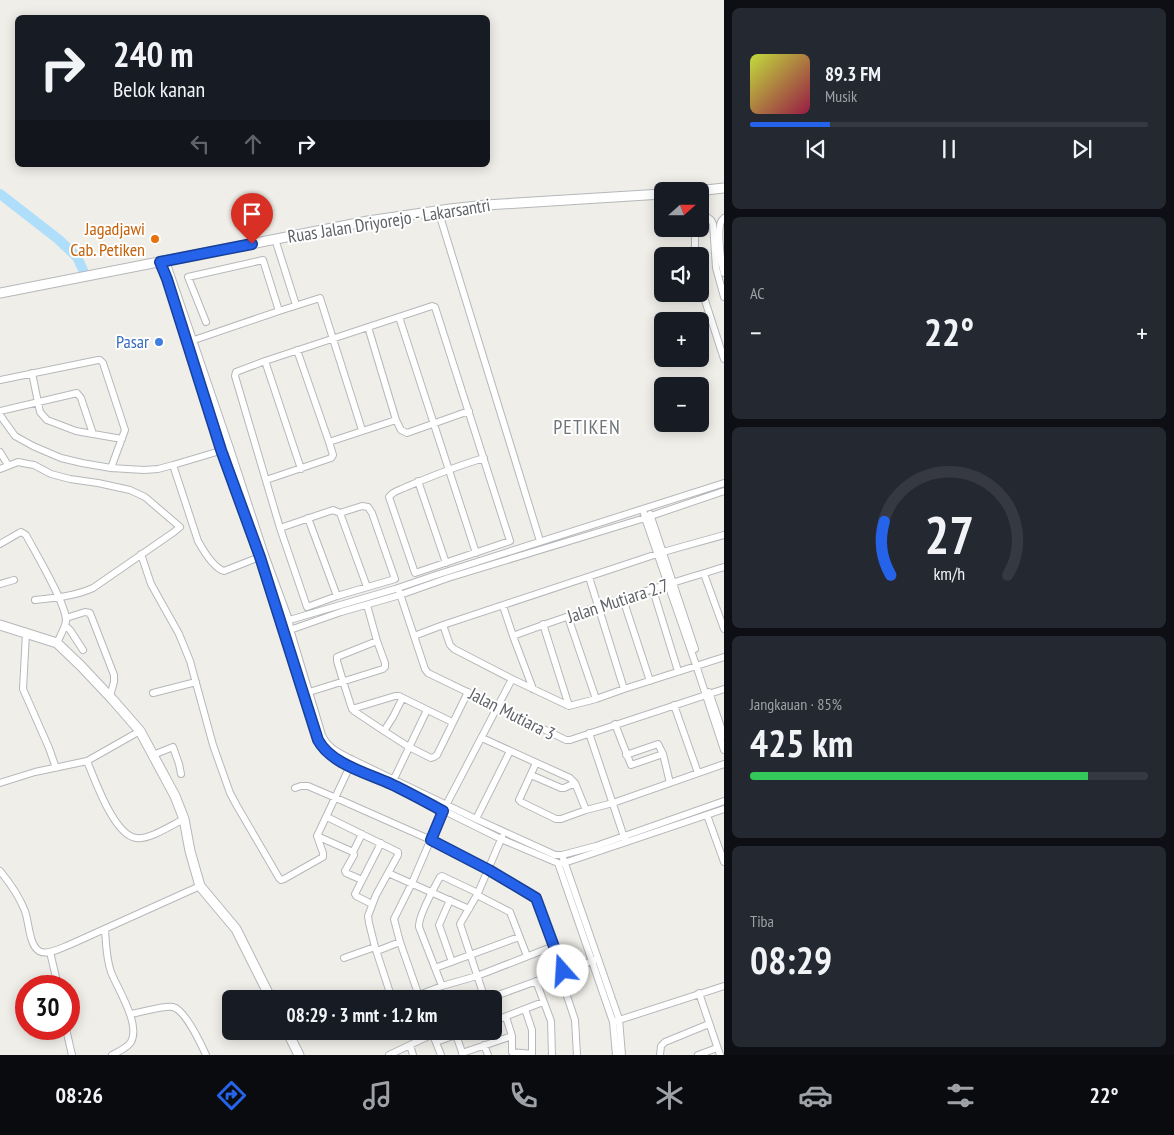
<!DOCTYPE html>
<html lang="id">
<head>
<meta charset="utf-8">
<style>
	body { margin:0; font-family:"PT Sans Narrow",sans-serif; background:#242831; color:#f1f3f6; height:100vh; display:flex; flex-direction:column; font-size:19px; white-space:nowrap }
	* { box-sizing:border-box; margin:0 }
	p { font-size:16px; color:#9ea1a6 }
	.icon { flex:none; width:28px; height:28px; fill:none; stroke:currentColor; stroke-width:2; stroke-linecap:round; stroke-linejoin:round }
	.map { position:relative; flex:1; overflow:hidden }
	.panel { display:flex; flex-direction:column; gap:8px; padding:8px; background:#0d0f14; width:450px }
	.panel>* { flex:none }
	.hud { position:absolute; left:15px; top:15px; width:475px; height:152px; border-radius:8px; box-shadow:0 2px 12px #0003; background:#171b24; color:#f1f3f6; overflow:hidden }
	.needle { width:32px; rotate:69deg }
	.tools { position:absolute; left:654px; top:182px; display:grid; gap:10px }
	.tools a { display:grid; place-items:center; width:55px; height:55px; border-radius:8px; background:#171b24; box-shadow:0 2px 12px #0003; font-size:25px }
	.speed { position:absolute; left:15px; top:975px; display:flex; gap:10px; font-size:25px; font-weight:700; text-align:center }
	.speed>* { display:grid; place-content:center; width:65px; height:65px; border-radius:50%; background:#171b24; box-shadow:0 2px 12px #0003; line-height:1 }
	.speed .limit { border:8px solid #d22; background:#fff; color:#111 }
	.pin { position:absolute; display:grid; place-items:center; width:42px; height:42px; color:#fff; margin:-51px -21px; border-radius:50% 50% 50% 0; rotate:-45deg; box-shadow:0 0 5px #0007 }
	.pin .icon { rotate:45deg }
	.me { position:absolute; width:55px; margin:-28px; rotate:341deg; stroke-linejoin:round; filter:drop-shadow(0 0 4px #0008) }
	.turn { display:flex; align-items:center; gap:18px; height:105px; padding:0 15px; font-size:22px }
	.turn .icon { width:65px; height:65px; stroke-width:2.5 }
	.turn b { display:block; font-size:35px; line-height:42px }
	.lanes { display:flex; align-items:center; height:48px; padding:0 15px; background:#0003; justify-content:center; gap:25px; direction:ltr }
	.lanes .off { opacity:.35 }
	.big { font-size:38px; font-weight:700; line-height:1.1 }
	.panel .tile { flex:1; display:flex; flex-direction:column; justify-content:center; gap:8px; min-width:0; padding:0 18px; border-radius:8px; background:#242831 }
	.panel .dial { align-items:center; gap:0 }
	.dial svg { height:130px; overflow:visible; fill:none; stroke:#363941; stroke-width:7; stroke-linecap:round; text-anchor:middle }
	.dial text { fill:#f1f3f6; stroke:none }
	.song { display:flex; align-items:center; gap:15px }
	.cover { width:60px; height:60px; border-radius:8px; background:linear-gradient(135deg,hsl(70 70% 55%),hsl(340 70% 35%)) }
	.played { height:5px; border-radius:2px; background:linear-gradient(90deg,#2563eb 20%,#363941 20%) }
	.keys { display:flex; justify-content:space-around; direction:ltr }
	.heat { display:flex; justify-content:space-between; align-items:center; font-size:28px; direction:ltr }
	.charge { height:8px; border-radius:4px; background:linear-gradient(90deg,#34c759 85%,#363941 0) }
	.trip { position:absolute; left:222px; top:990px; width:280px; height:50px; border-radius:8px; background:#171b24; box-shadow:0 2px 12px #0003; font-weight:700; line-height:50px; text-align:center }
	.dock { display:flex; height:80px; justify-content:space-around; align-items:center; background:#090b0e; color:#9ea1a6 }
	.dock .icon { width:35px; height:35px }
	.dock .active { color:#2563eb }
	.dock b { font-size:22px; color:#f1f3f6 }
	main { display:flex; flex:1; min-height:0 }
	.map>svg:first-child { display:block }
</style>
</head>
<body>
<main>
<div class="map">
<svg width="724" height="1055" viewBox="0 0 724 1055">
	<rect width="100%" height="100%" fill="#f0eee8"/>
	<g fill="none" stroke-linecap="round" stroke-linejoin="round">
		<path stroke="#afdefa" stroke-width="10" d="M0 194 58 239 77 257 83 270"/>
		<defs>
			<path id="street" d="M438 210 540 541
				M700 212 711 220 713 224 716 268 724 297
				M724 218C721 221 721 221 720 225 718 234 721 264 724 273
				M275 239 296 305
				M695 256V229
				M166 261 230 448 265 555 289 620 290 629 322 735C328 749 341 754 353 760L476 819 555 855H562L596 846 724 801
				M160 262 167 279 221 450 252 536 303 694 319 740 322 747 329 753 350 767 390 784 501 839 558 863 613 1022 616 1055
				M700 285 724 359
				M399 317 476 553
				M206 322 188 277 263 260 279 311 320 298 362 430
				M368 327 396 420
				M194 340 279 311
				M297 350 329 442
				M265 361 301 469
				M32 373 40 412 47 420 76 431 93 434
				M0 380 98 360H100L103 363 125 430 111 468
				M0 411 77 393 81 398 93 434 122 439
				M0 415 15 436 33 446 61 458 82 463 111 468 144 470 158 469 173 465
				M230 448 173 465 198 541C203 550 214 568 224 571L262 556
				M0 452 8 465
				M0 469 18 462 28 464 34 465 51 474 70 479 98 483 130 490 145 497 180 527 174 532 93 588C75 596 55 598 35 600
				M266 480 331 458 333 455 329 442 396 420 401 430 407 433 469 411
				M418 481 446 563
				M643 509 645 518 696 665 724 750
				M340 513 367 587
				M650 514 695 649
				M308 518 337 596
				M280 528 333 510 340 513 362 506 368 507 372 513 395 579 337 596 307 607 280 528 235 376 236 372 265 361 432 306 435 307 510 541 415 573 389 497C393 491 400 490 406 487 432 476 457 466 484 458
				M0 544 19 533 21 532 26 535C35 552 67 605 66 621 65 628 60 636 57 643
				M141 554 151 584 179 634 190 661 213 745 230 793 237 806 279 878 281 880 284 879 323 857V853L317 836
				M704 574 724 629
				M589 577 624 689
				M0 584 14 580
				M653 590 678 671
				M399 591 425 669 428 673 566 740H570L724 689
				M623 599 650 681
				M367 605 377 641
				M503 606 513 636 533 689
				M568 617 596 699
				M66 618 85 612 90 613 114 675V682L110 696
				M286 621 395 589 436 575 724 483
				M543 624 569 706
				M65 625 70 630 83 650
				M443 625 450 645 454 649 512 679 569 706 596 699 624 689 724 657
				M287 631 341 612 400 595 448 578 645 518 724 491
				M26 633 23 689 49 748 56 768
				M414 636 443 625 663 552 724 535
				M513 636C582 610 653 589 724 567
				M709 692 724 736
				M153 693 196 682
				M306 693 383 669 385 667V663L377 641 337 657V661L343 681 351 706 354 711 384 731 409 747 431 758 434 757 437 755 468 692
				M674 705 698 773
				M352 709 395 696H399L452 722
				M615 724 631 765 663 754
				M384 731 393 717 402 699
				M589 733 625 840
				M482 738 570 778 575 783 586 810
				M153 755 173 747 179 764 181 774
				M626 755 658 744 663 754 670 783
				M87 761C95 780 114 835 136 838 149 840 172 825 184 819
				M536 763 519 800 521 802 556 819H561L586 810 613 803 724 764
				M351 764 317 836 353 852
				M531 775 561 788H564L575 783
				M393 781 427 710
				M0 783 35 772 87 761 140 731
				M295 788 301 786H308L336 798 431 840 489 869 534 896 538 900 563 971
				M707 815 724 862
				M327 817 398 852V855L376 895 368 916 369 923 375 947 392 999
				M476 819 510 751
				M562 855 619 1019 622 1055
				M561 863H564L724 809
				M0 871C10 883 19 896 25 911 29 922 29 945 39 951 47 956 61 948 69 945L200 886
				M388 873 469 909
				M362 880 346 873 345 871 354 855 353 852 362 834
				M477 895 510 912 527 956
				M450 900 439 925 452 962
				M372 904 356 896 355 894 381 843
				M105 929C106 943 106 958 111 972 117 988 141 1024 131 1042 127 1048 118 1052 112 1055
				M377 951 400 942
				M50 952 58 986
				M344 958 375 947
				M435 968 519 937
				M559 972 575 1020 577 1055
				M536 981 551 1021 552 1055
				M442 986 419 927C418 916 434 888 440 877L442 876 478 893
				M699 993 720 1055
				M409 999 442 986 477 976 554 946
				M420 999 400 942 394 919 412 883 443 811 512 679
				M485 999 460 924 478 893 502 837
				M487 999 595 960
				M525 1009 532 1030V1055
				M130 1014C140 1013 164 1005 173 1007 185 1010 201 1044 206 1055
				M506 1017 512 1036V1052L532 1054
				M494 1021 543 1002
				M616 1021 724 986
				M66 1029 72 1055
				M456 1035 463 1055
				M435 1040 441 1055
				M436 1042 467 1031
				M410 1045 413 1055
				M484 1045 488 1055
				M462 1053 512 1036
				M389 1055 433 1034
				M660 1055 661 1046 665 1042 709 1024
				M698 1055 717 1048"/>
			<path id="secondary" d="M697 191 724 188
				M0 293 368 221 450 209 486 205 662 194
				M0 625 57 643 81 666 113 700 140 731 175 796 184 819 190 851 200 886 236 929 271 999
				M287 1031 299 1055"/>
		</defs>
		<use href="#street" stroke="#b5b8bb" stroke-width="8"/>
		<use href="#secondary" stroke="#b4b7bb" stroke-width="11"/>
		<use href="#street" stroke="#fff" stroke-width="6"/>
		<use href="#secondary" stroke="#fff" stroke-width="9"/>
	</g>
	<g fill="none" stroke-linecap="round" stroke-linejoin="round">
		<defs>
			<path id="route" d="M252 244 160 262 167 279 221 450 260 557 318 740C331 764 367 773 391 784 408 792 426 802 443 811L431 840 489 870 536 898 563 971"/>
		</defs>
		<use href="#route" stroke="#184099" stroke-width="12"/>
		<use href="#route" stroke="#2563eb" stroke-width="9"/>
	</g>
	<circle fill="#e8710a" stroke="#fff" stroke-width="2" cx="155" cy="239" r="5"/>
	<circle fill="#3f7fe0" stroke="#fff" stroke-width="2" cx="159" cy="342" r="5"/>
	<g text-anchor="middle" stroke-width="4" stroke-linejoin="round" paint-order="stroke">
		<g font-size="18" fill="#5f6367" stroke="#fff">
			<text transform="translate(389 221) rotate(-9)" y="6">Ruas Jalan Driyorejo - Lakarsantri</text>
			<text transform="translate(618 601) rotate(-18)" y="6">Jalan Mutiara 2.7</text>
			<text transform="translate(512 714) rotate(27)" y="6">Jalan Mutiara 3</text>
		</g>
		<g font-size="18" fill="#c56008" stroke="#fff" text-anchor="end">
			<text x="145" y="235">Jagadjawi<tspan x="145" dy="21">Cab. Petiken</tspan></text>
		</g>
		<g font-size="18" fill="#366cbe" stroke="#fff" text-anchor="end">
			<text x="149" y="348">Pasar</text>
		</g>
		<g font-size="20" letter-spacing="1" fill="#707579" stroke="#fff">
			<text x="587" y="434">PETIKEN</text>
		</g>
	</g>
</svg>
<div class="tools">
<a><svg class="needle" viewBox="-14 -14 28 28"><path d="M0-13l5 13h-10z" fill="#e53935"/><path d="M0 13l5-13h-10z" fill="#9ea1a6"/></svg></a>
<a><svg class="icon" aria-label="sound" viewBox="0 0 24 24"><path d="M4 9h4l5-4v14l-5-4H4zM17 9q2 3 0 6"/></svg></a>
<a>+</a>
<a>−</a>
</div>
<div class="speed"><div class="limit">30</div></div>
<div class="pin" style="left:252px;top:244px;background:#d93025"><svg class="icon" aria-label="arrive" viewBox="0 0 24 24"><path d="M6 21V4h12l-3 4 3 4H6"/></svg></div>
<svg class="me" style="left:563px;top:971px" viewBox="-20 -20 40 40"><circle r="19" fill="#fff"/><path d="M0-13L10 11 0 6-10 11z" fill="#2563eb"/></svg>
<div class="trip">08:29 · 3 mnt · 1.2 km</div>
<div class="hud">
<div class="turn"><svg class="icon" aria-label="right" viewBox="0 0 24 24"><path d="M7 20v-9h11M14 6l5 5-5 5"/></svg><div><b>240 m</b>Belok kanan</div></div>
<div class="lanes"><svg class="icon off" aria-label="left" viewBox="0 0 24 24"><path d="M17 20v-9H6M10 6l-5 5 5 5"/></svg><svg class="icon off" aria-label="ahead" viewBox="0 0 24 24"><path d="M12 20V5M6 11l6-6 6 6"/></svg><svg class="icon" aria-label="right" viewBox="0 0 24 24"><path d="M7 20v-9h11M14 6l5 5-5 5"/></svg></div>
</div>
</div>
<section class="panel">
<div class="tile">
<div class="song"><i class="cover"></i><div><b>89.3 FM</b><p>Musik</p></div></div>
<div class="played"></div>
<div class="keys"><svg class="icon" aria-label="previous" viewBox="0 0 24 24"><path d="M18 5L8 12l10 7zM5 5v14"/></svg><svg class="icon" aria-label="pause" viewBox="0 0 24 24"><path d="M8 5v14M16 5v14"/></svg><svg class="icon" aria-label="next" viewBox="0 0 24 24"><path d="M6 5l10 7-10 7zM19 5v14"/></svg></div>
</div>
<div class="tile"><p>AC</p>
<div class="heat"><a>−</a><b class="big">22°</b><a>+</a></div>
</div>
<div class="tile dial"><svg viewBox="0 0 100 80">
<path d="M14 69A42 42 0 1 1 86 69"/>
<path d="M14 69A42 42 0 0 1 10 36" stroke="#2563eb"/>
<text x="50" y="56" font-size="32" font-weight="700">27</text>
<text x="50" y="72" font-size="11">km/h</text>
</svg></div>
<div class="tile"><p>Jangkauan · 85%</p><b class="big">425 km</b><div class="charge"></div></div>
<div class="tile"><p>Tiba</p><b class="big">08:29</b></div>
</section>
</main>
<nav class="dock">
<b>08:26</b>
<svg class="icon active" aria-label="directions" viewBox="0 0 24 24"><path d="M12 3l9 9-9 9-9-9zM9 14v-3h6M13 9l2 2-2 2"/></svg>
<svg class="icon" aria-label="music" viewBox="0 0 24 24"><path d="M9 18V5l10-2v13"/><circle cx="6" cy="18" r="3"/><circle cx="16" cy="16" r="3"/></svg>
<svg class="icon" aria-label="phone" viewBox="0 0 24 24"><path d="M5 4h4l2 5-3 2q2 4 5 5l2-3 5 2v4C11 20 4 13 5 4z"/></svg>
<svg class="icon" aria-label="climate" viewBox="0 0 24 24"><path d="M12 3v18M4 7l16 10M4 17L20 7"/></svg>
<svg class="icon" aria-label="car" viewBox="0 0 24 24"><path d="M5 17H2v-5l4-1 3-4h7l3 4 3 1v5h-3M9 17h6M6 11h13"/><circle cx="7" cy="17" r="2"/><circle cx="17" cy="17" r="2"/></svg>
<svg class="icon" aria-label="filters" viewBox="0 0 24 24"><path d="M4 7h16M4 17h16"/><circle cx="9" cy="7" r="2"/><circle cx="15" cy="17" r="2"/></svg>
<b>22°</b>
</nav>
</body>
</html>
